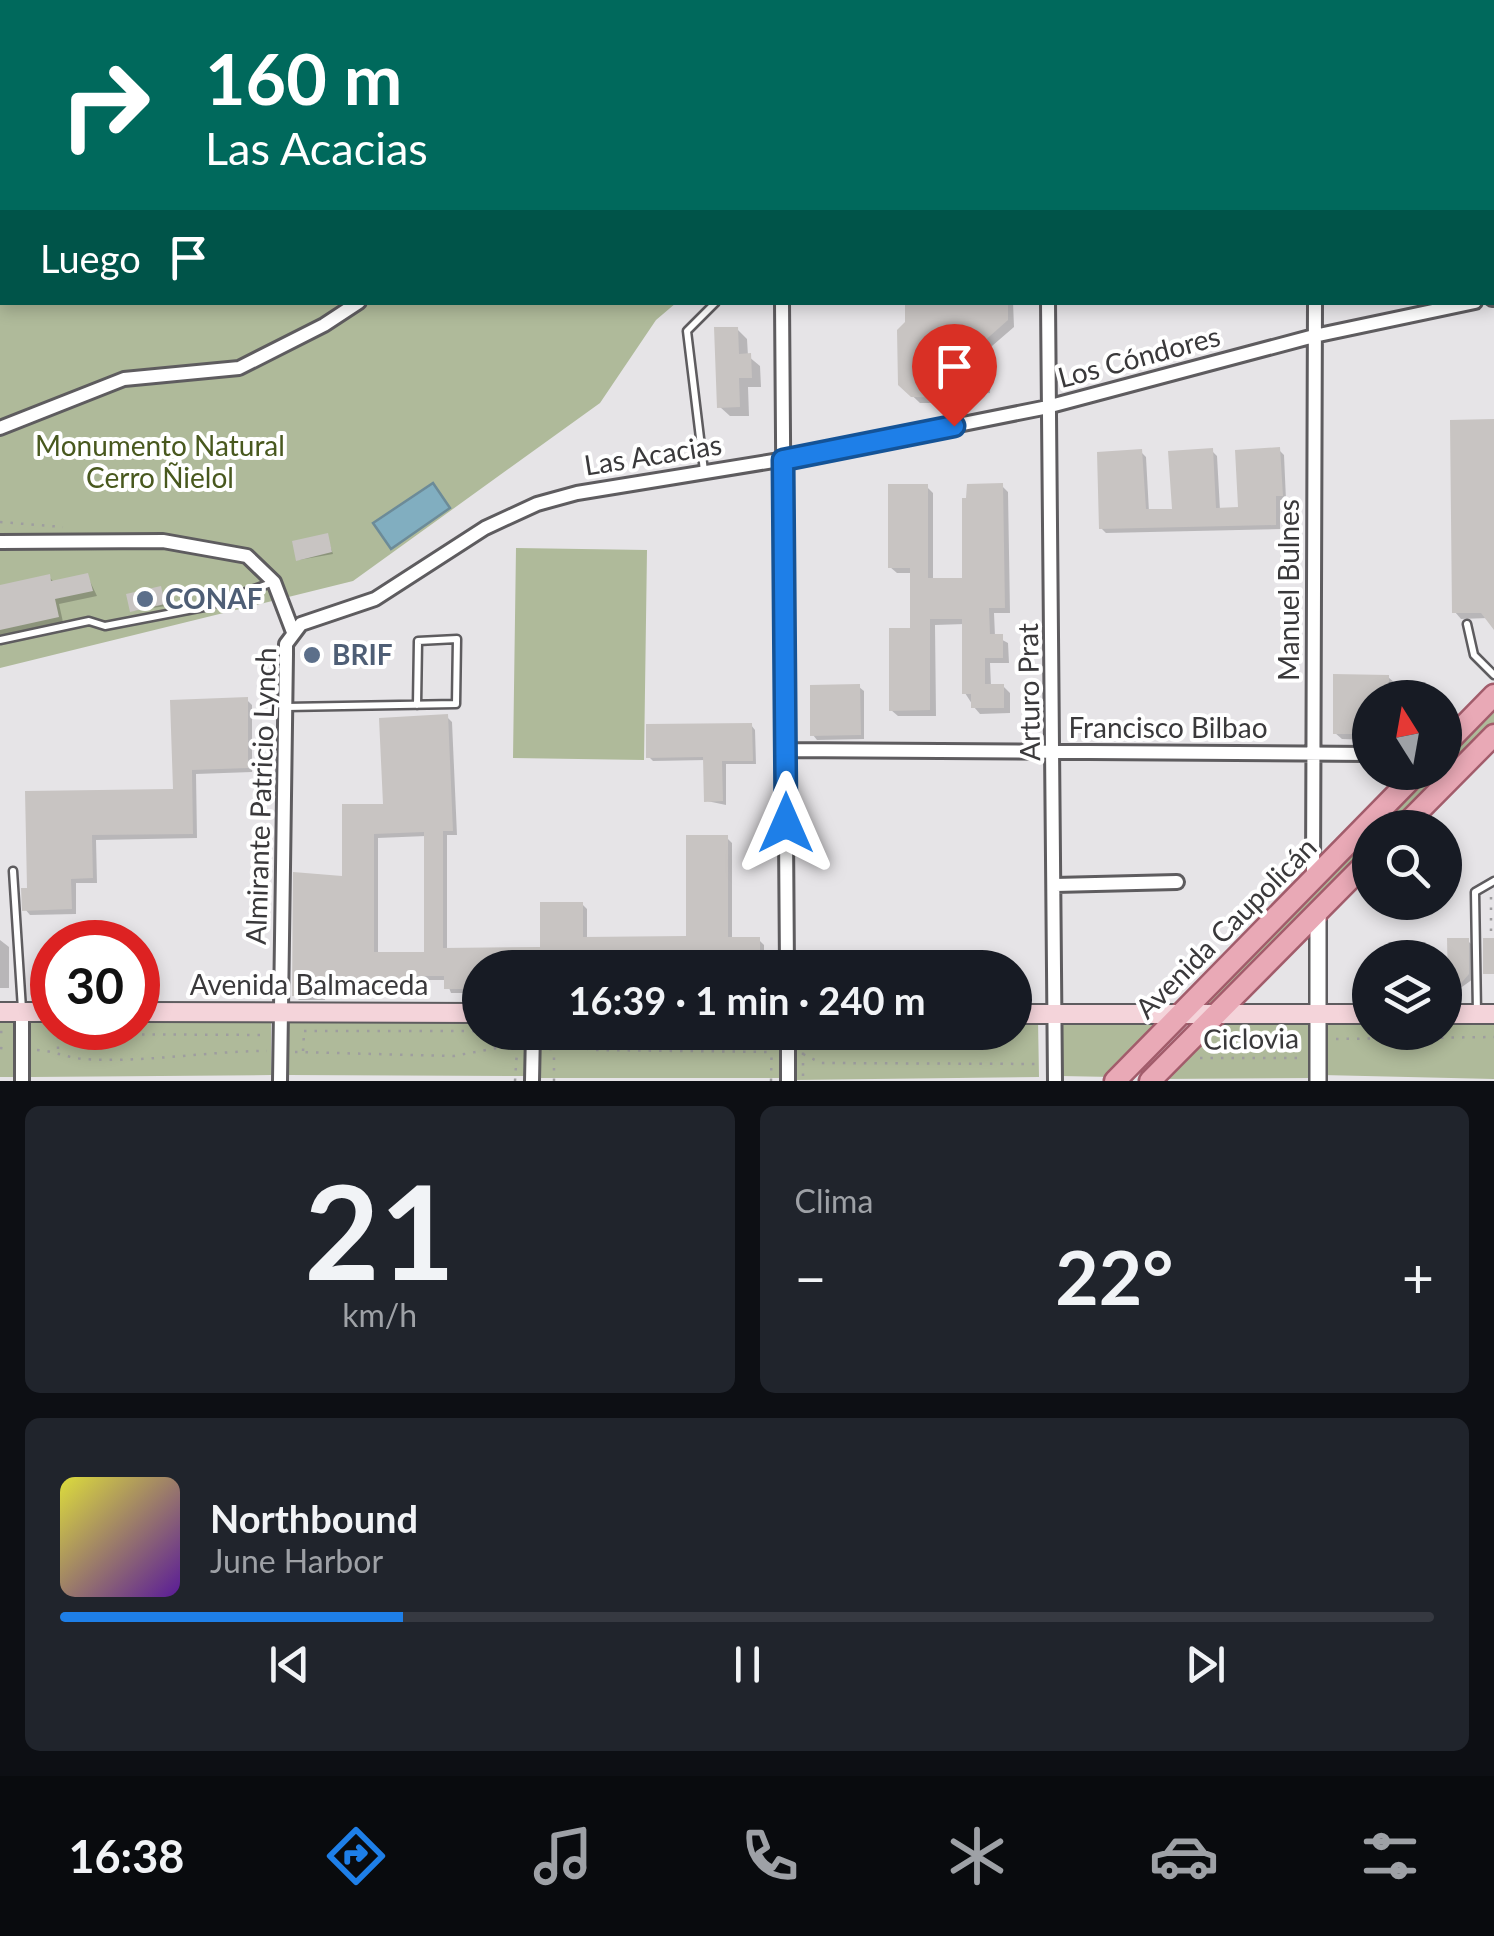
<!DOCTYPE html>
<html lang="es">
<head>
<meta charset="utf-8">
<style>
	body { margin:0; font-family:Lato,sans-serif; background:#20242c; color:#f1f3f6; height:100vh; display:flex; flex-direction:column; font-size:38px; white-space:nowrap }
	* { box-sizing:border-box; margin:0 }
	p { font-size:32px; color:#9ea1a6 }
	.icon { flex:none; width:55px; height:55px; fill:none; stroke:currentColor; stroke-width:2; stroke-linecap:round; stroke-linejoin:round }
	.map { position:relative; height:1081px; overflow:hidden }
	.sheet { display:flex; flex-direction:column; gap:25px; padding:25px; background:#0d0f14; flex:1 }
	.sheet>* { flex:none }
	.hud { position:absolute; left:0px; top:0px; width:1495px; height:305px; box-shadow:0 5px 15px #0003; background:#00695c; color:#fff; overflow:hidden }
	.needle { width:65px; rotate:349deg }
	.controls { position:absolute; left:1352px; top:680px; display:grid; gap:20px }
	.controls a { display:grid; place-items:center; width:110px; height:110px; border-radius:50%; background:#171b24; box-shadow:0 5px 15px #0003; font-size:50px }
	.speed { position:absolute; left:30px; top:920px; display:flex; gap:20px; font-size:50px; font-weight:700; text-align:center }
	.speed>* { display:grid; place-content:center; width:130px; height:130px; border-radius:50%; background:#171b24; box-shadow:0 5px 15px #0003; line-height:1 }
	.speed .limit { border:15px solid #d22; background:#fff; color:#111 }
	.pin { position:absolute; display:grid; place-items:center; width:85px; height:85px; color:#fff; margin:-102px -42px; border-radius:50% 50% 50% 0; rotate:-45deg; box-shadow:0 0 10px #0007 }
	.pin .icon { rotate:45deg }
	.me { position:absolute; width:110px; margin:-55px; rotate:0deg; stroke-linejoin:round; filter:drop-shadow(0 0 8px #0008) }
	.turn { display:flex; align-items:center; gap:35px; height:210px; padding:0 40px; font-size:45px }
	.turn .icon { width:130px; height:130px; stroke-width:2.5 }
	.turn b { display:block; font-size:70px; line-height:85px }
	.then { display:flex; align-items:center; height:95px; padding:0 40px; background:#0003; gap:20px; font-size:38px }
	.big { font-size:75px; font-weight:700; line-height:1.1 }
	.sheet .card { flex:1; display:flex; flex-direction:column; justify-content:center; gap:15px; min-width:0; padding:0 35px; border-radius:15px; background:#20242c }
	.sheet .dial { align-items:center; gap:0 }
	.dial b { font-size:130px; line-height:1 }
	.song { display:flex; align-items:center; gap:30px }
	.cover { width:120px; height:120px; border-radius:15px; background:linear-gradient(135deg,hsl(60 70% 55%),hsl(270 70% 35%)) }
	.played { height:10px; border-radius:5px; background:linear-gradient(90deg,#1e7fe8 25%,#363941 25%) }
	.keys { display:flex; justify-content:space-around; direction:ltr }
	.heat { display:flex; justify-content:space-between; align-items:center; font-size:55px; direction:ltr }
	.sheet .tiles { flex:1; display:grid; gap:25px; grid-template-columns:1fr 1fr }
	.card:last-child { grid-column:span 2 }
	.trip { position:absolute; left:462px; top:950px; width:570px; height:100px; border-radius:50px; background:#171b24; box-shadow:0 5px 15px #0003; font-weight:700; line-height:100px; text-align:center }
	.tab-bar { display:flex; height:160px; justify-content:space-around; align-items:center; background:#090b0e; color:#9ea1a6 }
	.tab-bar .icon { width:70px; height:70px }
	.tab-bar .active { color:#1e7fe8 }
	.tab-bar b { font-size:45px; color:#f1f3f6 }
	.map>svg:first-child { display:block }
</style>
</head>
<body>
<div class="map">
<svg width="1494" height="1081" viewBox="0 0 1494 1081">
	<rect width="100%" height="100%" fill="#e6e4e7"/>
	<path fill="#afba9a" d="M0 0H1116L2 2V302L676 303 656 320 600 403 353 581 0 668Z
		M516 548 647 550 644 760 513 758Z
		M1494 702V729L1396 828H1370L1425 773 1445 772V752Z
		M1370 828V853L1217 1009H1190Z
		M1220 1017 1311 1021V1078L1159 1079Z
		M0 1020H14L15 1077H0Z
		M1015 1020H1038L1039 1077 793 1080 792 1033 1015 1032Z
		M1061 1020H1165L1112 1077 1061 1076Z
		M1445 1020H1494V1079L1322 1075 1323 1022 1370 1021V1032H1445Z
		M31 1021H52V1028H138V1021L271 1022V1075L31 1077Z
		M288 1022H480V1032L524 1033V1076L289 1075Z
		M539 1033H780L782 1078H539Z"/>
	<path fill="#81aec0" stroke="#6c8b98" stroke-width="2.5" d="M433 483 450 508 391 549 373 523Z"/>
	<path fill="#0003" fill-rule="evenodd" d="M542 0H571L554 2Z
		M1459 0H1494V30L1492 2Z
		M1492 145H1494L1492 187Z
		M1492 210 1494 211 1492 257Z
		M948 302H1013L1014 327 985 352 991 359 990 393 966 395 960 403H920L900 384Z
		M737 329 747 339 748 356 760 366 761 387H748L749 416H730L720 407Z
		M1494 421V625L1488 618 1461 619 1455 612Z
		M1279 450 1284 455 1286 500H1280V529L1106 533 1101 528 1141 452 1146 457 1149 512 1174 511 1212 451 1217 456 1220 510H1241Z
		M1002 486 1008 492 1010 613H994L995 636 1008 643 1009 663H990L991 686H1003L1010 693V713L980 714 974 707 965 693V624L935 625 936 716H898L891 710 913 630 912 573H897L890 567 927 487 933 493V580H965Z
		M327 536 333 554 299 560Z
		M87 575 97 596 59 604 63 622 0 636V588L49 577 55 583Z
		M160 589 166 606 132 611Z
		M1388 677 1395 683 1394 698H1370V740L1342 739 1335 733Z
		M859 687 864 691V739L817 740 813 735Z
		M247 700 252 705V772L196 774 197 838 96 840 97 883H76V914L30 915 25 909 30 890 27 794 175 791 172 703Z
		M447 717 452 722 457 835H447V950L543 949 582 904 587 909V939H689L727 838 732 843V940H759L764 945V968H480V993H451L446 980H416V990H325V1000H299L294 995 344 879 385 807ZM426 836 427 955 378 954V838Z
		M751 725 755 730 756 764H726V805L707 801 706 760 653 761 649 757Z
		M0 940 9 947V988H0Z
		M1468 941 1472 945 1473 979 1455 992 1451 987Z"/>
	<path fill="#c8c4c2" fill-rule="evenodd" d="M1008 302V320L981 344 986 350 984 387 959 390 953 398 911 397 898 385 897 330 905 322V304Z
		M714 327H738L739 354 751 353 752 378H739L740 407 717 408Z
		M1494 419V630L1481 613H1452L1450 420Z
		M1280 447 1283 496H1276V525L1099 529 1097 452 1142 449 1146 509H1172L1168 451 1213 448 1216 508 1238 507 1235 450Z
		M1003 483 1005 608H989L990 634H1003V658H985V684H1004V708H971V694H962V619H930V710L889 711V628H910V568H888V484H928V578H962V498H966L967 484Z
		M328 533 332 552 296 561 292 541Z
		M88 573 93 591 55 599 59 617 0 630V585L50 574 51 581Z
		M161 586 165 604 130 612 126 594Z
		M1333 674 1389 675V698H1370V734H1333Z
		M860 684 861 735 810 736V685Z
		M248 697V768L192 770 193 834 92 835 93 878 71 879 72 909 22 911 21 888H27L25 791 173 789 170 700Z
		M448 714 453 831H443V948L540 947V902H583V937L686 936V835H728V937H760V968H480V989H444V976H412V986H321V996H292L293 872 342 876V804H383L379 718ZM424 832V952H374V834Z
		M752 723 753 761H722L723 801 704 802 703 757 646 758V724Z
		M1447 938H1469V974L1457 988H1448Z
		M1483 938H1494V974H1483Z"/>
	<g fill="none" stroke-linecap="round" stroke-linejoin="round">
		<defs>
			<path id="service" d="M134 2 135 0
				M1492 42H1494
				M0 65 2 68
				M704 471 687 331 716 302
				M1467 624 1474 655 1494 675
				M0 640 89 621 105 626 204 607 274 582
				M286 707 456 704 457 639 418 641 417 705
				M13 871 22 1009
				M1477 1013 1475 892 1494 881"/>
			<path id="minor" d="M1071 0V2
				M706 2 714 0
				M1326 2V0
				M0 185 2 187
				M1492 299H1494
				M782 302 787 968
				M1048 302 1055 1081
				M0 428 124 379 239 368 324 325 359 302
				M0 542 163 541 247 556 274 582 293 632
				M785 750 1370 754
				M1313 878 1315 302
				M1055 885 1177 882
				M788 1032V1081
				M22 1081V1012
				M280 1081 286 654V644L301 624 375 599 485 528 537 504 577 493 798 457 1043 408 1314 336 1475 302
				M532 1081 533 1032"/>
			<path id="tertiary" d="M1318 1081V911"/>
			<path id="secondary" d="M0 1012H52
				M138 1012 480 1013
				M1015 1014H1370
				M1445 1014H1494"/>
			<path id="primary" d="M1445 745 1494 695
				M1402 828 1494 735
				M1115 1081 1418 772
				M1150 1081 1370 859"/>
		</defs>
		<use href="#service" stroke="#5e5c5f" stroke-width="11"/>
		<use href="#minor" stroke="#5e5c5f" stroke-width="18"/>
		<use href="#tertiary" stroke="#5e5c5f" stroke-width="20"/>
		<use href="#secondary" stroke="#5e5c5f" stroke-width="22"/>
		<use href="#primary" stroke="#a25c6b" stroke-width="25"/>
		<path stroke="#9e9d9f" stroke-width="2.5" stroke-dasharray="2.5 8" stroke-linecap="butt" d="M1127 2 1130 0
			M0 522 63 527
			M1491 897V938
			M304 1031H480
			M0 1032H9
			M58 1034 265 1035
			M555 1034 745 1032
			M1336 1039 1494 1037
			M517 1044V1032
			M0 1048 9 1049
			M58 1049V1028
			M549 1049H554V1044L595 1050 771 1052
			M37 1050C54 1051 68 1058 84 1059 146 1063 206 1051 267 1051
			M303 1051 304 1034
			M295 1052 454 1056 507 1046 521 1050
			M803 1054 821 1063 1039 1064
			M1200 1058H1302
			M803 1076V1032
			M515 1081 517 1051
			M554 1081V1051
			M771 1081 772 1032"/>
		<use href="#service" stroke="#fff" stroke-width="6"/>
		<use href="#minor" stroke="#fff" stroke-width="12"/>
		<use href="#tertiary" stroke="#fff" stroke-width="15"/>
		<use href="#secondary" stroke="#f4d4da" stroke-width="18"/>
		<use href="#primary" stroke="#e9a9b6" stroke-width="20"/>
	</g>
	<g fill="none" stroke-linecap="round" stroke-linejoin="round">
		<defs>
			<path id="route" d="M786 823 783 460 954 426"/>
		</defs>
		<use href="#route" stroke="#145397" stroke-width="25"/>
		<use href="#route" stroke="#1e7fe8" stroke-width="18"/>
	</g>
	<g fill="#5c6f8a" stroke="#fff" stroke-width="4">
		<circle cx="145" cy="599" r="10"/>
		<circle cx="312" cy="655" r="10"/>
	</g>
	<g text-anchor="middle" stroke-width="8" stroke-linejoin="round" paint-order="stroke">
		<g font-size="28" fill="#3a393b" stroke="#fff">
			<text transform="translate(1139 357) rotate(-15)" y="10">Los Cóndores</text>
			<text transform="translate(653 455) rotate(-9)" y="10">Las Acacias</text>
			<text transform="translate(1289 590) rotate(-90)" y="10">Manuel Bulnes</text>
			<text transform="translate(1029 692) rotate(-91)" y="10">Arturo Prat</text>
			<text x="1168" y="738">Francisco Bilbao</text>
			<text transform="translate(261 796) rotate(-88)" y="10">Almirante Patricio Lynch</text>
			<text transform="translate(1226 928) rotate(-45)" y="10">Avenida Caupolicán</text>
			<text x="309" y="995">Avenida Balmaceda</text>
			<text transform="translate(1251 1039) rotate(-1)" y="10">Ciclovia</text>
		</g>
		<g font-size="28" fill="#48581e" stroke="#fff">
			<text x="160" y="456">Monumento Natural<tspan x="160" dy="32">Cerro Ñielol</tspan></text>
		</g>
		<g font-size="28" font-weight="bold" fill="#4e5e75" stroke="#fff" text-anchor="start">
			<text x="165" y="609">CONAF</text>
			<text x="332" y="665">BRIF</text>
		</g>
	</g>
</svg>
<div class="controls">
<a><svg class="needle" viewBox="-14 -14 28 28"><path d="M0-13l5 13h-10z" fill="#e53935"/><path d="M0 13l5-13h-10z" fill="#9ea1a6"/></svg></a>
<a><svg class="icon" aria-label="search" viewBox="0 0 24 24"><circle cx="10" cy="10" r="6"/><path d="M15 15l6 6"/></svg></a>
<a><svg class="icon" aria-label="layers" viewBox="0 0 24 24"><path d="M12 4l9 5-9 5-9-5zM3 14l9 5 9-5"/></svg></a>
</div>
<div class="speed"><div class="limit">30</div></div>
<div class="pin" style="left:954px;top:426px;background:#d93025"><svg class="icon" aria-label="arrive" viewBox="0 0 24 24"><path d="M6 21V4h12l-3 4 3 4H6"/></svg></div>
<svg class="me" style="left:786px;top:823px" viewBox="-20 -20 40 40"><path d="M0-17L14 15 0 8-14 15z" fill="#1e7fe8" stroke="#fff" stroke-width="4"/></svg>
<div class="trip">16:39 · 1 min · 240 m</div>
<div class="hud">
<div class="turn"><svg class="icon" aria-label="right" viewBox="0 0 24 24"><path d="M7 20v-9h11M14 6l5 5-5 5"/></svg><div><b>160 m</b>Las Acacias</div></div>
<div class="then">Luego<svg class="icon" aria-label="arrive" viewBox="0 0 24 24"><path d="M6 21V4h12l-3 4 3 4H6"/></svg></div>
</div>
</div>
<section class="sheet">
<div class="tiles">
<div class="card dial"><b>21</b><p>km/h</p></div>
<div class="card"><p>Clima</p>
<div class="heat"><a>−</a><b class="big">22°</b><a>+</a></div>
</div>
<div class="card">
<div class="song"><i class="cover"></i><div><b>Northbound</b><p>June Harbor</p></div></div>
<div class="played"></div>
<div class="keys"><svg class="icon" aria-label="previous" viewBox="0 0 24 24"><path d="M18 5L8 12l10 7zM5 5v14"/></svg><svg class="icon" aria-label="pause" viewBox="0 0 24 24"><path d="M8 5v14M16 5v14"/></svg><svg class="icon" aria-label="next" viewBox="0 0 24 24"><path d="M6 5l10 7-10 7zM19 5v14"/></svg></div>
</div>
</div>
</section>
<nav class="tab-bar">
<b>16:38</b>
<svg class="icon active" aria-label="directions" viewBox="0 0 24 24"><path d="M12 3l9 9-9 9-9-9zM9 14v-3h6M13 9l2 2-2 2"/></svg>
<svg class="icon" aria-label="music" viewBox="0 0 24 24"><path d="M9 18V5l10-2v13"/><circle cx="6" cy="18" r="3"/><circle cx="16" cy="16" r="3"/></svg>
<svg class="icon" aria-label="phone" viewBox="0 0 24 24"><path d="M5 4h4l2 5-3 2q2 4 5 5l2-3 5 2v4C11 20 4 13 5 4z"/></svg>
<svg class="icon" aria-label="climate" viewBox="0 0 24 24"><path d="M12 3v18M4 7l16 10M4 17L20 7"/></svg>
<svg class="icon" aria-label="car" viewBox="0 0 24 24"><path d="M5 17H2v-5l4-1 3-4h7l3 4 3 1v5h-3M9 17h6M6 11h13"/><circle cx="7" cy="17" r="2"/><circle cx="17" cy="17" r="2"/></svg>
<svg class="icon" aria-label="filters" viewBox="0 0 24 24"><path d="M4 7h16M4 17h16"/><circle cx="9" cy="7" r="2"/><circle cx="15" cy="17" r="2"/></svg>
</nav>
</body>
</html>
